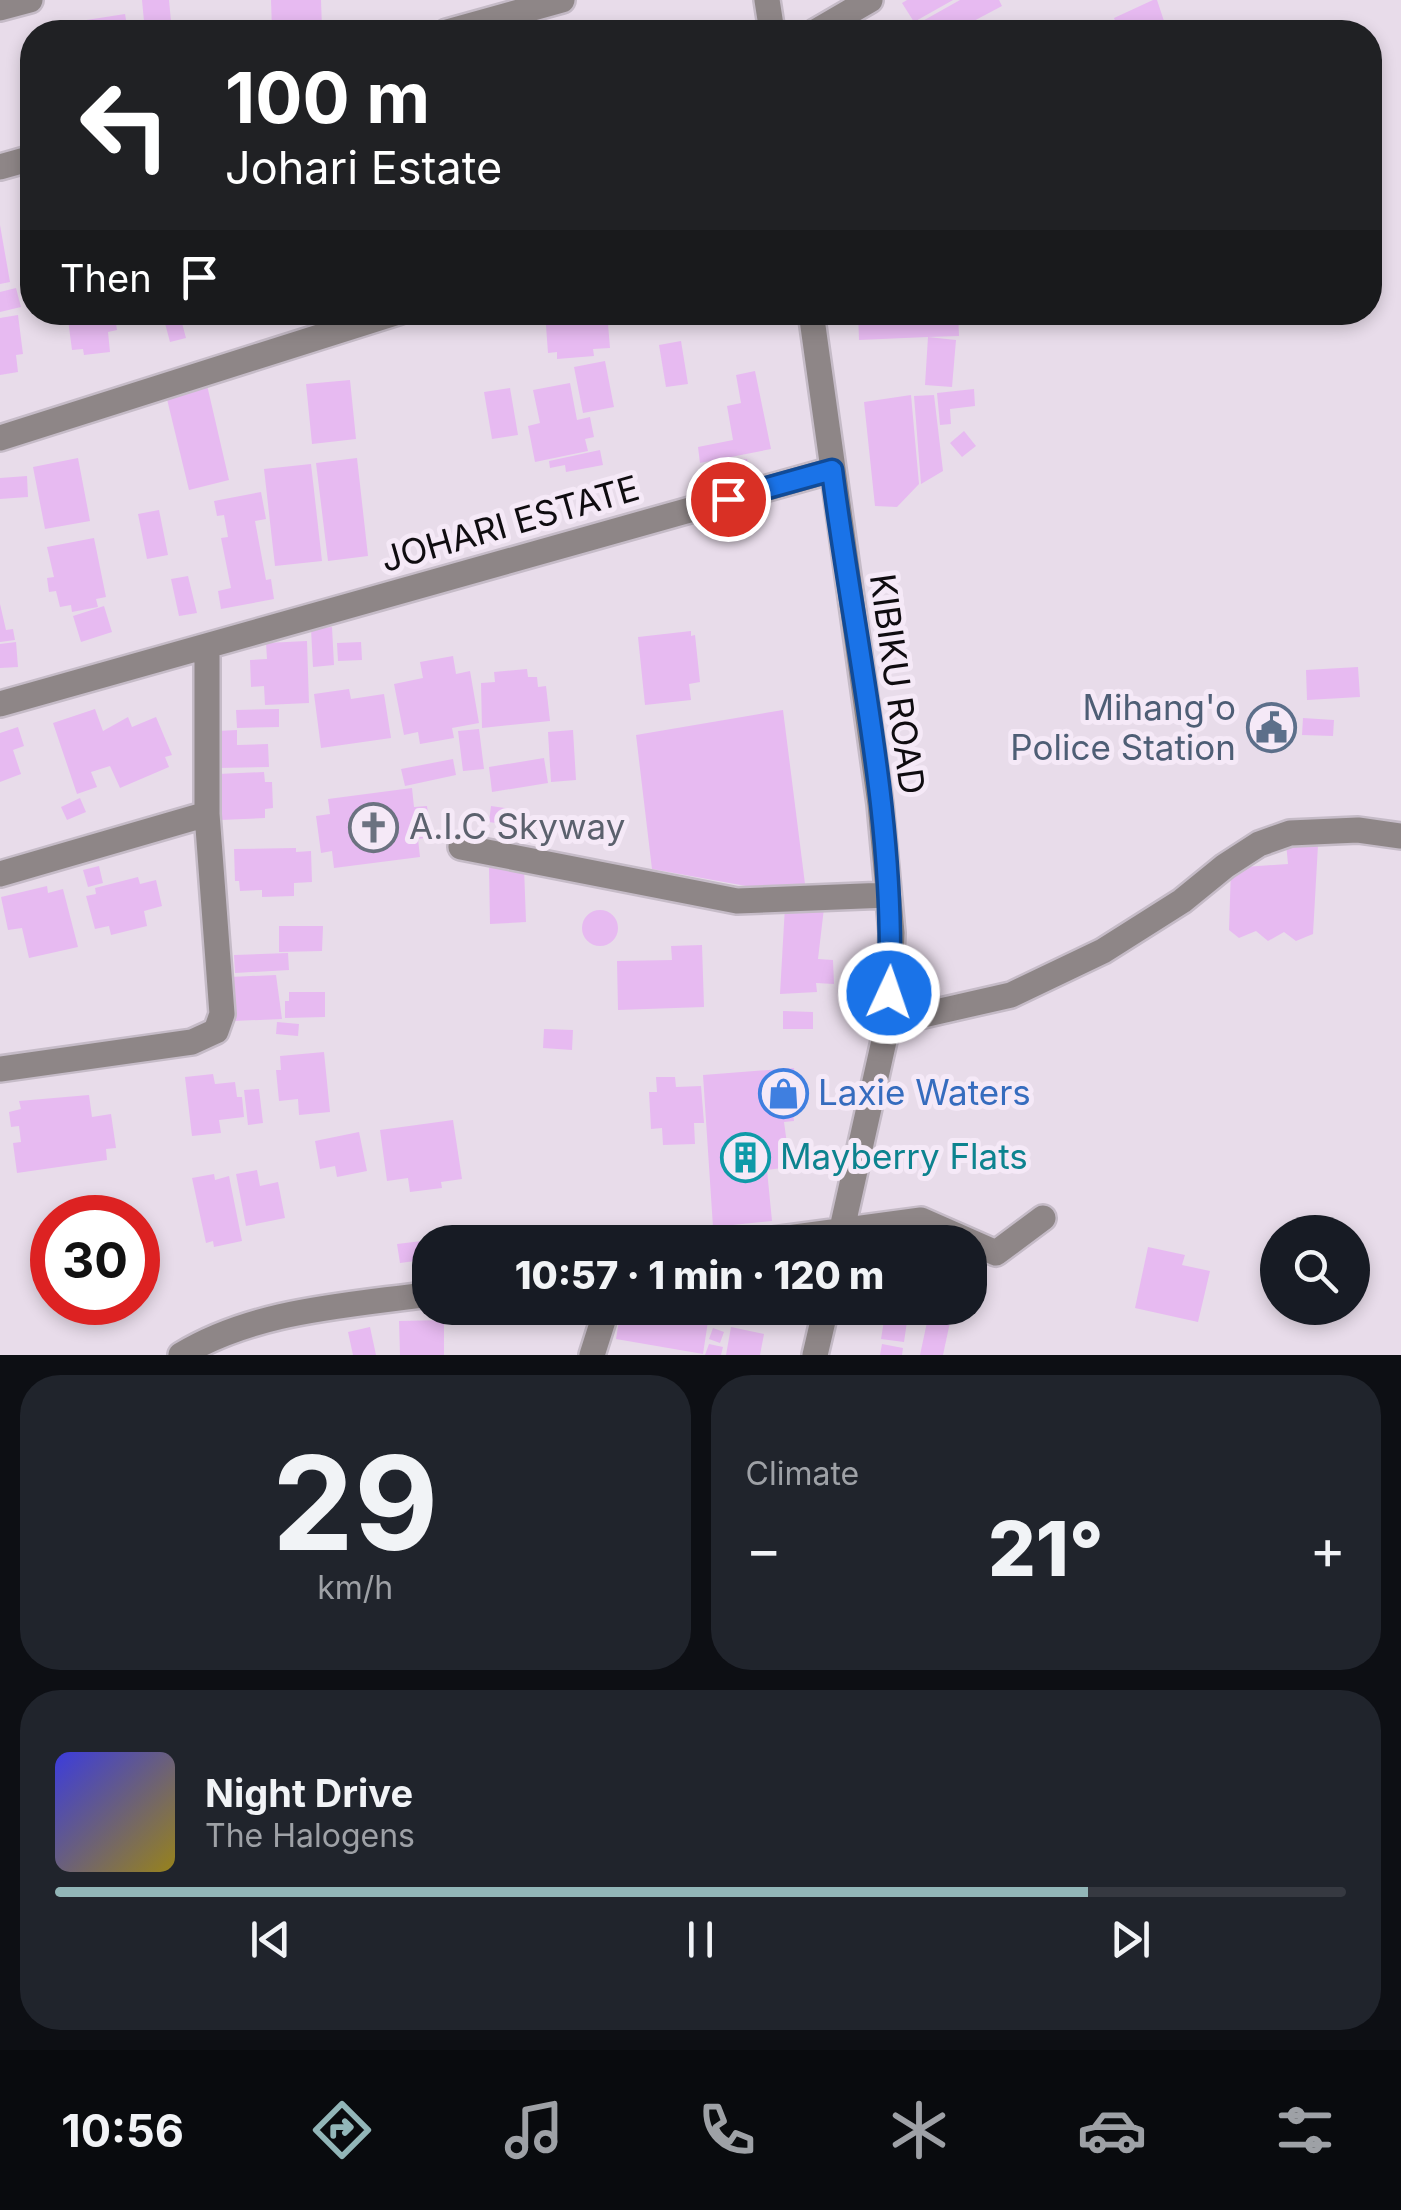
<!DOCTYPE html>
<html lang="en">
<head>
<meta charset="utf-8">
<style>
	body { margin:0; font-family:Inter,sans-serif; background:#20242c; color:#f1f3f6; height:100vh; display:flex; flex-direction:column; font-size:38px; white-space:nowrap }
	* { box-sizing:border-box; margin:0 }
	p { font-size:32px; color:#9ea1a6 }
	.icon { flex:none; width:55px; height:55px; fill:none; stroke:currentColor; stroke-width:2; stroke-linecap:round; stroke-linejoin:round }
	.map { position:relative; height:1355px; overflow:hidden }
	.side { display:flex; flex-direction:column; gap:20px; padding:20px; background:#0d0f14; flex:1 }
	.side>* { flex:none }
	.banner { position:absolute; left:20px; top:20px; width:1362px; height:305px; border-radius:40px; box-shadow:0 5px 15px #0003; background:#202124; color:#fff; overflow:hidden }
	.buttons { position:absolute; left:1260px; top:1215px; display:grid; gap:20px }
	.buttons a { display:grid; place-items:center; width:110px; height:110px; border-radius:50%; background:#171b24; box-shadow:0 5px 15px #0003; font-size:50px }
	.speed { position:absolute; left:30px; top:1195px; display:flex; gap:20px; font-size:50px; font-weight:700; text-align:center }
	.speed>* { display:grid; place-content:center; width:130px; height:130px; border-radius:50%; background:#171b24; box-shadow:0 5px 15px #0003; line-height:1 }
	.speed .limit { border:15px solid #d22; background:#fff; color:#111 }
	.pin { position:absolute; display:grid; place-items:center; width:85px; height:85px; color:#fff; margin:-42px; border:5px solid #fff; border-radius:50%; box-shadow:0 2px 10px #0007 }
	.me { position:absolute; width:110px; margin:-55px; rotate:3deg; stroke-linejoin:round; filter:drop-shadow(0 0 8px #0008) }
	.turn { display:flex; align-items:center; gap:35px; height:210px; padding:0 40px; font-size:45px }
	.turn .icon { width:130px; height:130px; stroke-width:2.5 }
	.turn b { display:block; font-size:70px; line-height:85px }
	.then { display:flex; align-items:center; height:95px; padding:0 40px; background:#0003; gap:20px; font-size:38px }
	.big { font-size:75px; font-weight:800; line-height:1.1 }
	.side .widget { flex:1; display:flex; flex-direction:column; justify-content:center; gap:15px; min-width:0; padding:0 35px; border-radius:40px; background:#20242c }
	.side .dial { align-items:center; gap:0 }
	.dial b { font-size:130px; line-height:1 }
	.song { display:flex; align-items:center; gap:30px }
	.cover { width:120px; height:120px; border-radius:15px; background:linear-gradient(135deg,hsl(240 70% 55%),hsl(50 70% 35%)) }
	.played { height:10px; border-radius:5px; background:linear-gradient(90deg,#92b6b8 80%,#363941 80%) }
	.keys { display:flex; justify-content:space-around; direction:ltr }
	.heat { display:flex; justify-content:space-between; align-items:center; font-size:55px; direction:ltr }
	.side .tiles { flex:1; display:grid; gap:20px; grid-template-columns:1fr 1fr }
	.widget:last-child { grid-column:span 2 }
	.trip { position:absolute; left:412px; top:1225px; width:575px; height:100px; border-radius:40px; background:#171b24; box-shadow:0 5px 15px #0003; font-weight:800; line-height:100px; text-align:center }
	.menu { display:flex; height:160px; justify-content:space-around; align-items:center; background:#090b0e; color:#9ea1a6 }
	.menu .icon { width:70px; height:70px }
	.menu .current { color:#92b6b8 }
	.menu b { font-size:45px; color:#f1f3f6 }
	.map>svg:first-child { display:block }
</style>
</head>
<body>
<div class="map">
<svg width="1401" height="1355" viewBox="0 0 1401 1355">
	<rect width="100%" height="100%" fill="#e8dcea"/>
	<path fill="#e7baf1" d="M142 0H169L172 32H145Z
		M271 0H321L322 28 272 30Z
		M907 0H953L914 22 902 3Z
		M960 0H999L1002 6 953 32H924L919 23Z
		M1153 0H1157L1167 30 1163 32H1119L1114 18Z
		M125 14 128 32H82L80 21Z
		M188 25H227V32H188Z
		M0 225 10 282 0 284Z
		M16 288 21 307 0 312V292Z
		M67 312H114L117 330 108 332 110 352 84 355 83 349 72 350Z
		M162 312H179L186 338 170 342Z
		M545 312H607L610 348 593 349 594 356 557 359V352L548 353Z
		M696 312H726V314L698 320Z
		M858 312H958L959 336 928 337 956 340 952 387 925 385 928 337 859 340Z
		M18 315 23 354 16 355 18 372 0 375V318Z
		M681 341 688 384 666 387 659 345Z
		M605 361 614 407 583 413 574 367Z
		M755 371 771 449 700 463 698 447 733 440 727 406 741 403 736 375Z
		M350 380 356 439 312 444 306 384Z
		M570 383 577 420 590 417 594 437 585 439 588 451 535 462 528 426 540 423 533 390Z
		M207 385 229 480 189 490 166 395Z
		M510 388 518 435 492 439 484 392Z
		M974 389 975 406 950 409 951 424 940 425 937 393Z
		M911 395 919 484 897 507 875 506 864 402Z
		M934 395 943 471 921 484 914 396Z
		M964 431 976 446 962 457 950 443Z
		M600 450 603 465 566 472 565 465 550 468 549 461Z
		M78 458 90 521 45 529 33 467Z
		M357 458 368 556 328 561 316 463Z
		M747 459 750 474 735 477 731 462Z
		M311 464 322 561 275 566 264 469Z
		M27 476 28 497 0 499V478Z
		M261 492 266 519 255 521 266 580 271 579 274 599 221 609 218 591 231 588 221 538 228 537 224 515 217 516 214 501Z
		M159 510 168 555 147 559 138 514Z
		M94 538 106 597 96 599 98 607 72 612 71 605 60 607 56 591 49 592 47 578 54 577 47 547Z
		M188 576 197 613 179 616 171 579Z
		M0 604 6 630 13 629 15 640 0 642Z
		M104 606 112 632 81 642 73 616Z
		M332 627 334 665 313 667 311 629Z
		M691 631V636L695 635 700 682 689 684 691 700 645 705 638 637Z
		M307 641 309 703 265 705 264 686 251 687 250 660 267 659 266 643Z
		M16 642 18 667 0 668V644Z
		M361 642 362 660 338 661 337 643Z
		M453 656 456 674 470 671 479 723 452 728 454 738 420 744 418 732 404 735 394 684 423 678 420 662Z
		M1358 667 1360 697 1307 700 1306 670Z
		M527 669 528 677H537L538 687 546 686 550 721 482 728 481 683 495 682 494 672Z
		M349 689 351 699 384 694 391 738 321 748 314 694Z
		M95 709 103 731 128 717 132 727 156 717 172 755 165 757 169 767 120 788 110 766 91 772 97 787 77 794 53 723Z
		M279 709V727L237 728 236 710Z
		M783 710 805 884 791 894 652 869 636 735Z
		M1257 729a14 14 0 1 1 28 0a14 14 0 1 1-28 0Z
		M1303 718 1334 720 1333 736 1302 735Z
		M18 727 24 746 13 750 21 774 0 782V733Z
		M479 729 484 769 463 771 458 731Z
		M237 730V745L268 744 269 767 218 768 217 731Z
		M573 730 576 780 551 782 548 732Z
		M544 758 548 783 492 792 489 767Z
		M453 759 456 775 405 786 401 769Z
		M264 772 265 782H272L273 808 265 809V818L220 820 218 774Z
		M412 788 414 807 427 806 431 837 418 839 420 857 334 868 332 851 321 853 316 816 330 814 328 799Z
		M80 798 86 812 67 820 61 807Z
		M491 806 512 809 509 825 489 822Z
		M1286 843 1318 845 1313 934 1296 941 1284 932 1268 941 1256 931 1239 938 1229 930 1231 868 1288 864Z
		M296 848V852L311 851 312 882 294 883V896L262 897V890L240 891 239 881H235L234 849Z
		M99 866 103 883 88 887 83 870Z
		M524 867 526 922 490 924 489 868Z
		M138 877 140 884 156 880 162 906 144 911 147 926 111 935 109 926 95 929 86 896 96 894 95 888Z
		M47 886 48 893 63 889 78 947 29 958 22 928 8 930 1 897Z
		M785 906 824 908 818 959 833 960 834 984 816 983 817 992 780 994Z
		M582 928a18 18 0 1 1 36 0a18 18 0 1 1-36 0Z
		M279 926H323L322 951 279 952Z
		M702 945 704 1007 618 1010 617 961 672 960 671 946Z
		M288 953 289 970 235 973 234 955Z
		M276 975 282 1019 233 1021 230 977Z
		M289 992H325V1017L285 1018V1001H289Z
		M783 1011 813 1012V1029H783Z
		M277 1022 299 1024 298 1036 276 1034Z
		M544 1029 573 1030 572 1050 543 1048Z
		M324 1052 330 1112 299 1115 298 1099 279 1101 276 1070H281L280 1056Z
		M794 1068 797 1103 792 1104 794 1121 784 1122 787 1144 780 1145 782 1168 767 1170 772 1221 713 1227 703 1075Z
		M213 1074 215 1084 235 1082 237 1097H242L244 1117 219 1120 221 1133 192 1136 185 1077Z
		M656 1077H675L676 1087 701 1086 704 1123H694L695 1144 663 1145 662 1128 651 1129 649 1092H657Z
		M259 1089 263 1123 248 1125 244 1090Z
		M89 1095 92 1117 111 1114 116 1148 106 1149 107 1160 17 1173 13 1143 21 1142 19 1126 11 1127 9 1112 21 1109 19 1101Z
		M453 1120 462 1179 441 1182 442 1188 410 1192 408 1178 387 1181 380 1130Z
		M359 1132 367 1171 337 1177 335 1166 320 1169 315 1141Z
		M257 1170 260 1186 278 1182 285 1218 246 1226 236 1174Z
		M214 1174 215 1180 229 1176 242 1241 214 1247 213 1241 206 1243 192 1178Z
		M430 1240V1259L400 1263 397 1244Z
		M1148 1247 1185 1255 1182 1265 1210 1271 1198 1322 1135 1308Z
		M621 1308H710L703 1354 616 1339Z
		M886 1308H909L904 1342 881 1339Z
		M930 1308H953L943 1355H920Z
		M444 1320V1355H400L399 1321Z
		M370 1327 376 1355H353L348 1332Z
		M731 1327 764 1334 760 1355H726Z
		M713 1328 724 1332 720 1343 709 1339Z
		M709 1344 723 1347 721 1355H705Z
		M882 1344 903 1348 902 1355H880Z"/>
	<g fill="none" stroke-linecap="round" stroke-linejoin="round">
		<defs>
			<path id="minor" d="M767 0 772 32
				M0 8 30 0
				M447 32 562 0
				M815 32 870 0
				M0 167 32 158
				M811 312 880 804 892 933 888 1023 839 1242
				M0 438 398 312
				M0 704 832 470
				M461 847 737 901 888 895
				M0 874 207 814
				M888 1023 1011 995 1103 951 1182 901 1225 866 1259 844 1290 833 1358 830 1401 836
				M0 1069 192 1042 216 1031 222 1014 207 814V646
				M758 1242 921 1220 996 1253 1043 1218
				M181 1355C255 1310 346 1306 430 1294
				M592 1355 607 1308
				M815 1355 826 1308"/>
		</defs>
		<use href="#minor" stroke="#c5bbc7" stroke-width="30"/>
		<use href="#minor" stroke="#8e8687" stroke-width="25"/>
	</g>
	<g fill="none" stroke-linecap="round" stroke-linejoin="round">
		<defs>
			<path id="route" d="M728 499 832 470C854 643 897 819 889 993"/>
		</defs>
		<use href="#route" stroke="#114b97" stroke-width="25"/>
		<use href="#route" stroke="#1a73e8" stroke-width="18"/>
	</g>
	<defs>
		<symbol id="civic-ring" viewBox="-11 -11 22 22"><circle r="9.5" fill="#f5e9f7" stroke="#5c6f8a" stroke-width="1.5"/><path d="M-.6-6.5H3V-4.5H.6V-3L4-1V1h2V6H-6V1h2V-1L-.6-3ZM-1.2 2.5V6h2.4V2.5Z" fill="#5c6f8a"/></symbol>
		<symbol id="church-ring" viewBox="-11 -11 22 22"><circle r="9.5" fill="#f5e9f7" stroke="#6b7280" stroke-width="1.5"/><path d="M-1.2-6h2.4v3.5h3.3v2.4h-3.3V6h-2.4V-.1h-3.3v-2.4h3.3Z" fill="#6b7280"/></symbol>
		<symbol id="shop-ring" viewBox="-11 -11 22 22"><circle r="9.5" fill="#f5e9f7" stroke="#3f7fe0" stroke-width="1.5"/><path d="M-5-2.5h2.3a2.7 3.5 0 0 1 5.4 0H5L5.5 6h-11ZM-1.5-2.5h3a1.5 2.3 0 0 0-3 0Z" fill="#3f7fe0"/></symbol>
		<symbol id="building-ring" viewBox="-11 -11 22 22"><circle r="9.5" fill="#f5e9f7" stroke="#0f9aa8" stroke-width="1.5"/><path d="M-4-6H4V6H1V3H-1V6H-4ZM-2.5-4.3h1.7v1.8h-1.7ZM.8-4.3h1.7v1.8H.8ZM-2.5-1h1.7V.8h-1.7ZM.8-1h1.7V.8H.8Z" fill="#0f9aa8"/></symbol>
	</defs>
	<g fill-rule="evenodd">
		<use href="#civic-ring" x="1244" y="700" width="55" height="55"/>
		<use href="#church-ring" x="346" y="800" width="55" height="55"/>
		<use href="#shop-ring" x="756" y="1066" width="55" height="55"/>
		<use href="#building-ring" x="718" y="1130" width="55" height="55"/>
	</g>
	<g text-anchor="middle" stroke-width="10" stroke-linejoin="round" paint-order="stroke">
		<g font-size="35" fill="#0f0c10" stroke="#f5e9f7">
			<text transform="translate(510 524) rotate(-16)" y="12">JOHARI ESTATE</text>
			<text transform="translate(897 684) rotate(82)" y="12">KIBIKU ROAD</text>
		</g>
		<g font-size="35" fill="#4e5e75" stroke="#f5e9f7" text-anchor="end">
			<text x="1236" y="720">Mihang'o<tspan x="1236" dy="40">Police Station</tspan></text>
		</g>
		<g font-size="35" fill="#5b616d" stroke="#f5e9f7" text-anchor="start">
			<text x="409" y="839">A.I.C Skyway</text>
		</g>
		<g font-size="35" fill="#366cbe" stroke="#f5e9f7" text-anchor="start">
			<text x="818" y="1105">Laxie Waters</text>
		</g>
		<g font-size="35" fill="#0d838f" stroke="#f5e9f7" text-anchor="start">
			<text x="780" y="1169">Mayberry Flats</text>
		</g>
	</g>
</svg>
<div class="buttons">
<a><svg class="icon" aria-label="search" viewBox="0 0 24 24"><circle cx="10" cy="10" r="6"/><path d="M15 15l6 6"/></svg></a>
</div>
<div class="speed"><div class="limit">30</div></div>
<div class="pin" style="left:728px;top:499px;background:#d93025"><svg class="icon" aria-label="arrive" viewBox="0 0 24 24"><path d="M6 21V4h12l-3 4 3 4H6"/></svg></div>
<svg class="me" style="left:889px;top:993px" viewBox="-20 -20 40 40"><circle r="17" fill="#1a73e8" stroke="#fff" stroke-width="3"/><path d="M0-11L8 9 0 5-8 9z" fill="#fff"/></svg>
<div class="trip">10:57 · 1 min · 120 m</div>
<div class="banner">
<div class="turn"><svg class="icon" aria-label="left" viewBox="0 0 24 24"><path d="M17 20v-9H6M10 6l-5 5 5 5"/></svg><div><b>100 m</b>Johari Estate</div></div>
<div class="then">Then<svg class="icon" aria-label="arrive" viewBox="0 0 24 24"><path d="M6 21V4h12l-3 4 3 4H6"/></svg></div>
</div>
</div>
<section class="side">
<div class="tiles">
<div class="widget dial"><b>29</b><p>km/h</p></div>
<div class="widget"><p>Climate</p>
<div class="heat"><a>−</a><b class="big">21°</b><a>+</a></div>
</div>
<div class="widget">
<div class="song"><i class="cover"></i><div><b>Night Drive</b><p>The Halogens</p></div></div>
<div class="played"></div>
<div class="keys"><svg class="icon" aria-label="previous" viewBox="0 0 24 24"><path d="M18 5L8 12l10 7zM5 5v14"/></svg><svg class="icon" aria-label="pause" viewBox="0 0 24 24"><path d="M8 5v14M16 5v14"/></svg><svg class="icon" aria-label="next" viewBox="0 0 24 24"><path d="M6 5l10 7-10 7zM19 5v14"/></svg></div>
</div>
</div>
</section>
<nav class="menu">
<b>10:56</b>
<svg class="icon current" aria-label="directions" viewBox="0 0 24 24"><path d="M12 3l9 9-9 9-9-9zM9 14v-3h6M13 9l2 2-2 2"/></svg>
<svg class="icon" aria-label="music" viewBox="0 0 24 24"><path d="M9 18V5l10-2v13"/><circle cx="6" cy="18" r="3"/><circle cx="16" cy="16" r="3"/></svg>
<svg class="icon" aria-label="phone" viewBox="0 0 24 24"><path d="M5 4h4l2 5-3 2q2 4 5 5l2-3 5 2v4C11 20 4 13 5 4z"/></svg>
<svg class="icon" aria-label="climate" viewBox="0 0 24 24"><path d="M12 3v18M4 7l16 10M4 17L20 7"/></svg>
<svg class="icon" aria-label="car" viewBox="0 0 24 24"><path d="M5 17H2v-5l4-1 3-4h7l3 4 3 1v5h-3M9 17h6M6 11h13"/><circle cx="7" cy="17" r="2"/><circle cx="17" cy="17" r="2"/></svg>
<svg class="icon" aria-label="filters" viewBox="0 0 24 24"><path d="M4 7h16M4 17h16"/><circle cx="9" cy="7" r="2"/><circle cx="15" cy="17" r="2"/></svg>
</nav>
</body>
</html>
